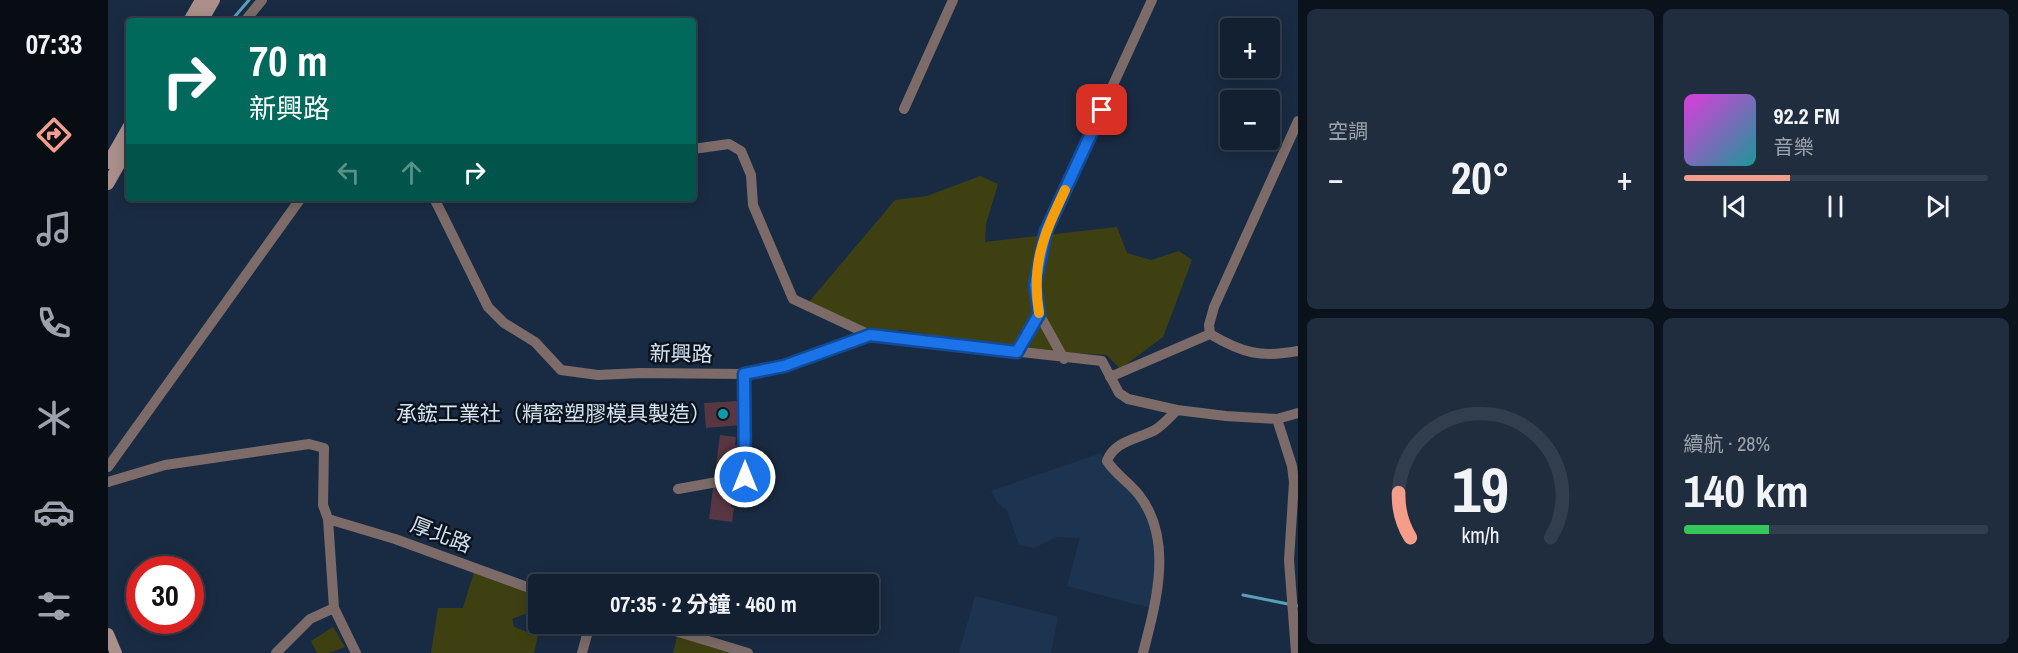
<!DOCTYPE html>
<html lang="zh-TW">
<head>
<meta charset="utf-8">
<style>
	body { margin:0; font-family:"Archivo Narrow","Noto Sans TC",sans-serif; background:#202d3e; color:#f1f3f6; height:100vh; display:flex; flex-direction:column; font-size:22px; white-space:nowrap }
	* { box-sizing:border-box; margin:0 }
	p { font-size:20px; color:#9da3ac }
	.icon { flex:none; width:33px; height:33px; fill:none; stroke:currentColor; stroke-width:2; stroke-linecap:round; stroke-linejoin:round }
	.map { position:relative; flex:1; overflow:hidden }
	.details { display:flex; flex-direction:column; gap:9px; padding:9px; background:#0a121c; width:720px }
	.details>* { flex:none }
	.top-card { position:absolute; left:18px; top:18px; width:570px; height:183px; border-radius:6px; box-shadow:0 3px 15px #0003,0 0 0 2px #323e4d; background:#00695c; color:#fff; overflow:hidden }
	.tools { position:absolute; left:1112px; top:18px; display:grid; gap:12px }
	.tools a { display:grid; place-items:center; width:60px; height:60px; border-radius:6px; background:#132032; box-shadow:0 3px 15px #0003,0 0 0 2px #323e4d; font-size:30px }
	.speed { position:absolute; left:18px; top:556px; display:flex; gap:12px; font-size:30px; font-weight:700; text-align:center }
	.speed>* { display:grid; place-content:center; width:78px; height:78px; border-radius:50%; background:#132032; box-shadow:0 3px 15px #0003,0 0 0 2px #323e4d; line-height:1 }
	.speed .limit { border:9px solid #d22; background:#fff; color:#111 }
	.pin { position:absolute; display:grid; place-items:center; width:51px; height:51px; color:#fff; margin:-26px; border-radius:12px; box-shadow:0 3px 9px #0006 }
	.me { position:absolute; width:66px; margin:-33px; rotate:0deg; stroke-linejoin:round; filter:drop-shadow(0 0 4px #0008) }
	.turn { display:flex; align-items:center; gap:21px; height:126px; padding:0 24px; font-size:27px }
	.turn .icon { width:78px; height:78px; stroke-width:2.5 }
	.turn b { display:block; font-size:42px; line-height:51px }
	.lanes { display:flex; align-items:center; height:57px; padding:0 24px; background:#0003; justify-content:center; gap:30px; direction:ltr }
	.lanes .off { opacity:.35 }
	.big { font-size:45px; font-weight:700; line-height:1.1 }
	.details .tile { flex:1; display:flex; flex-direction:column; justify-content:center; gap:9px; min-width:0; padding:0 21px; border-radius:9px; background:#202d3e }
	.details .dial { align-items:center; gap:0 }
	.dial svg { height:156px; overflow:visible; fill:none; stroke:#323e4d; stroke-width:7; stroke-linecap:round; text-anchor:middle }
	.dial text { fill:#f1f3f6; stroke:none }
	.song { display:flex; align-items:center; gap:18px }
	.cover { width:72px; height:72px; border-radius:9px; background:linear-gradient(135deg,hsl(300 70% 55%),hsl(180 70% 35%)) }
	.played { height:6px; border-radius:3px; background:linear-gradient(90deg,#f49d8b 35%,#323e4d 35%) }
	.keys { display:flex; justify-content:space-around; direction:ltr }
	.heat { display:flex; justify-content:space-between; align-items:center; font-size:33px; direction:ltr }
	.charge { height:9px; border-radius:4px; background:linear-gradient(90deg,#34c759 28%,#323e4d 0) }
	.details .tiles { flex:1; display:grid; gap:9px; grid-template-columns:repeat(2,1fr) }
	.trip { position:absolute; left:420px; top:574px; width:351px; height:60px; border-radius:6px; background:#132032; box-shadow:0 3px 15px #0003,0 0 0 2px #323e4d; font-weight:700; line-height:60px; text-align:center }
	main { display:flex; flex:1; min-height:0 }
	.menu { display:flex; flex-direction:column; width:108px; justify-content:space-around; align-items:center; background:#080d14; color:#9da3ac }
	.menu .icon { width:42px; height:42px }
	.menu .on { color:#f49d8b }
	.menu b { font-size:27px; color:#f1f3f6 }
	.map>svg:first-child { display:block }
</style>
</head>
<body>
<main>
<nav class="menu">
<b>07:33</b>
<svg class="icon on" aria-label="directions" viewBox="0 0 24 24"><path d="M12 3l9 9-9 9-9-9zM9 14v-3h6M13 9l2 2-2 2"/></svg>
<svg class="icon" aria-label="music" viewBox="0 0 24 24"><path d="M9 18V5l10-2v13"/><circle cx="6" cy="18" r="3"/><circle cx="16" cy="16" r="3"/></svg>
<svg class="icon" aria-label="phone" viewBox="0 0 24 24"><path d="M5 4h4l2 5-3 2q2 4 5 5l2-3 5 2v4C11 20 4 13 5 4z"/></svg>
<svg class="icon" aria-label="climate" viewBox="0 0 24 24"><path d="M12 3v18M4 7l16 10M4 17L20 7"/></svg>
<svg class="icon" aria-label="car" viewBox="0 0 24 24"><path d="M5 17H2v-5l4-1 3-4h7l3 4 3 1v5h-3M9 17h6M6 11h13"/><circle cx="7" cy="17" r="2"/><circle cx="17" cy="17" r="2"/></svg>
<svg class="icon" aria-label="filters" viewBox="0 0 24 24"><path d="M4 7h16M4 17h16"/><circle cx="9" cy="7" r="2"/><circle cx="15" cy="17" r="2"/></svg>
</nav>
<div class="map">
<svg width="1190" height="653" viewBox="0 0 1190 653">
	<rect width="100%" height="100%" fill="#192b42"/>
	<path fill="#1d3451" d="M993 453 1000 470 1024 491 1042 518 1049 541 1043 608 959 586 972 538 949 537 926 548 911 545 899 510 890 504 883 491Z
		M867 596 950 617 943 653H851Z"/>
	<path fill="#3f4012" d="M872 176 890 184 878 224 877 242 1009 227 1019 253 1043 260 1071 251 1084 260 1055 337 1012 369 999 355 916 350 793 330 756 332 700 303 787 200 819 196Z
		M366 572 430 590V609L404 619 406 627 430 636 426 653H323L330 608H355Z
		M225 627 237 647 221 653H209L203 641Z
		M570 633 636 653H565Z"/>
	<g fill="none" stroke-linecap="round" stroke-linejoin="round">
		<path stroke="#5b9eba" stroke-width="3" d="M123 21 141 0
			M1135 595 1190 606"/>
	</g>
	<path fill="#583743" d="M631 401 633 425 598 428 596 403Z
		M612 435 628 437 627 445 630 446 623 507 626 508 624 522 601 519Z"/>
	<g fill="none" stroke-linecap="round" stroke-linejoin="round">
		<path stroke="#7c6b68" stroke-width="10" d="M137 21 154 0
			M796 109 845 0
			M585 149 621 144 633 151 643 175 645 205 685 299 762 335
			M326 198 380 307 396 323 427 342 453 370 490 375 532 373 636 374 676 366 762 335 994 361 1011 393 1020 399 1069 410 1118 416 1169 419 1190 413
			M931 314 956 359
			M1102 334 1101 325 1106 307 1190 121
			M1102 334C1134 353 1153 358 1190 351
			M909 352 931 314 927 285 938 231 1044 0
			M1002 377 1102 334
			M1169 419 1184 466 1186 482 1181 560 1188 653
			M0 467 193 198
			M0 482 57 465 201 444 216 448 215 505 220 519 226 608 248 653
			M570 489 637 477 636 374
			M220 519 287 539 430 591
			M544 624 640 653
			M168 653 202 619 226 608
			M474 653 482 624
			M1035 653C1048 603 1066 540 1031 495 1021 482 1008 475 999 461 1006 441 1030 439 1047 430 1055 425 1062 417 1069 410"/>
		<path stroke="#aa8f8b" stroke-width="12" d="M81 21 93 0
			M94 21 106 0
			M0 163 21 126
			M0 184 21 147
			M0 634 8 653"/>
	</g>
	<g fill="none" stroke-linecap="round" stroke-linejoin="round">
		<defs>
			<path id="route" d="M637 477 636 374 676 366 762 335 909 352 931 314 927 285 938 231 994 110"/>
		</defs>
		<use href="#route" stroke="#114b97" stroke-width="15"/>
		<use href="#route" stroke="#1a73e8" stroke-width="10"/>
		<path stroke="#f59e0b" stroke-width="10" d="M931 313C923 262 936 235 957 190"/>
	</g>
	<circle fill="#0f9aa8" stroke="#0b141e" stroke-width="2" cx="615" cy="414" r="6"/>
	<g text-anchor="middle" stroke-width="5" stroke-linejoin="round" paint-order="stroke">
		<g font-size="21" fill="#d5e1f0" stroke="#0b141e">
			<text transform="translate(573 354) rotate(1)" y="7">新興路</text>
			<text transform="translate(333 535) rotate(21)" y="7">厚北路</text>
		</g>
		<g font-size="21" fill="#d5e1f0" stroke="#0b141e" text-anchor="end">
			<text x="603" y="421">承鋐工業社（精密塑膠模具製造）</text>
		</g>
	</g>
</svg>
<div class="tools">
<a>+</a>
<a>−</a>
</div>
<div class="speed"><div class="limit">30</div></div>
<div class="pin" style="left:994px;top:110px;background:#d93025"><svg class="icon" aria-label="arrive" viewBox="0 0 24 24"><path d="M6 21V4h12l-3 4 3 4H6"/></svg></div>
<svg class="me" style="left:637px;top:477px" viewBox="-20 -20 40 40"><circle r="17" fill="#1a73e8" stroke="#fff" stroke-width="3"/><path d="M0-11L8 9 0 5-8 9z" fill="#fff"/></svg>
<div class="trip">07:35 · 2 分鐘 · 460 m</div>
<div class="top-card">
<div class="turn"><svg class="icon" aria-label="right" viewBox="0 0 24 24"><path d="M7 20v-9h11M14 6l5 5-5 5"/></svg><div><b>70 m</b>新興路</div></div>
<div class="lanes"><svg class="icon off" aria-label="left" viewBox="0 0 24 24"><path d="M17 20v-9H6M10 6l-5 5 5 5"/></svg><svg class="icon off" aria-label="ahead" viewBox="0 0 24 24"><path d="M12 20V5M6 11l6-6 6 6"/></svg><svg class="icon" aria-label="right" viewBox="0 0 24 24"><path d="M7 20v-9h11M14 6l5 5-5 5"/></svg></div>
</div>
</div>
<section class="details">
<div class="tiles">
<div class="tile"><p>空調</p>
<div class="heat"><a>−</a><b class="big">20°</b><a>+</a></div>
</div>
<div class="tile">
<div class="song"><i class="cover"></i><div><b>92.2 FM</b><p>音樂</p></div></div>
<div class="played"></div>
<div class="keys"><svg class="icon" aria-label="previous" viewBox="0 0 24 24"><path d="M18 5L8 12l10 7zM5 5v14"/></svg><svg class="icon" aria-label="pause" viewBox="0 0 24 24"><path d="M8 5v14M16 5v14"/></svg><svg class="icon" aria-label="next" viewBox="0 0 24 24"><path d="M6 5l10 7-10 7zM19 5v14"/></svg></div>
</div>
<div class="tile dial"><svg viewBox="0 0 100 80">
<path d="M14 69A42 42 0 1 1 86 69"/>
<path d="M14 69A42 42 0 0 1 8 46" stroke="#f49d8b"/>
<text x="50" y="56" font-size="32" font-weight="700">19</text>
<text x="50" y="72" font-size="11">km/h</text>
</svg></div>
<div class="tile"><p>續航 · 28%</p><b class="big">140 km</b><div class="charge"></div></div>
</div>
</section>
</main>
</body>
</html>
